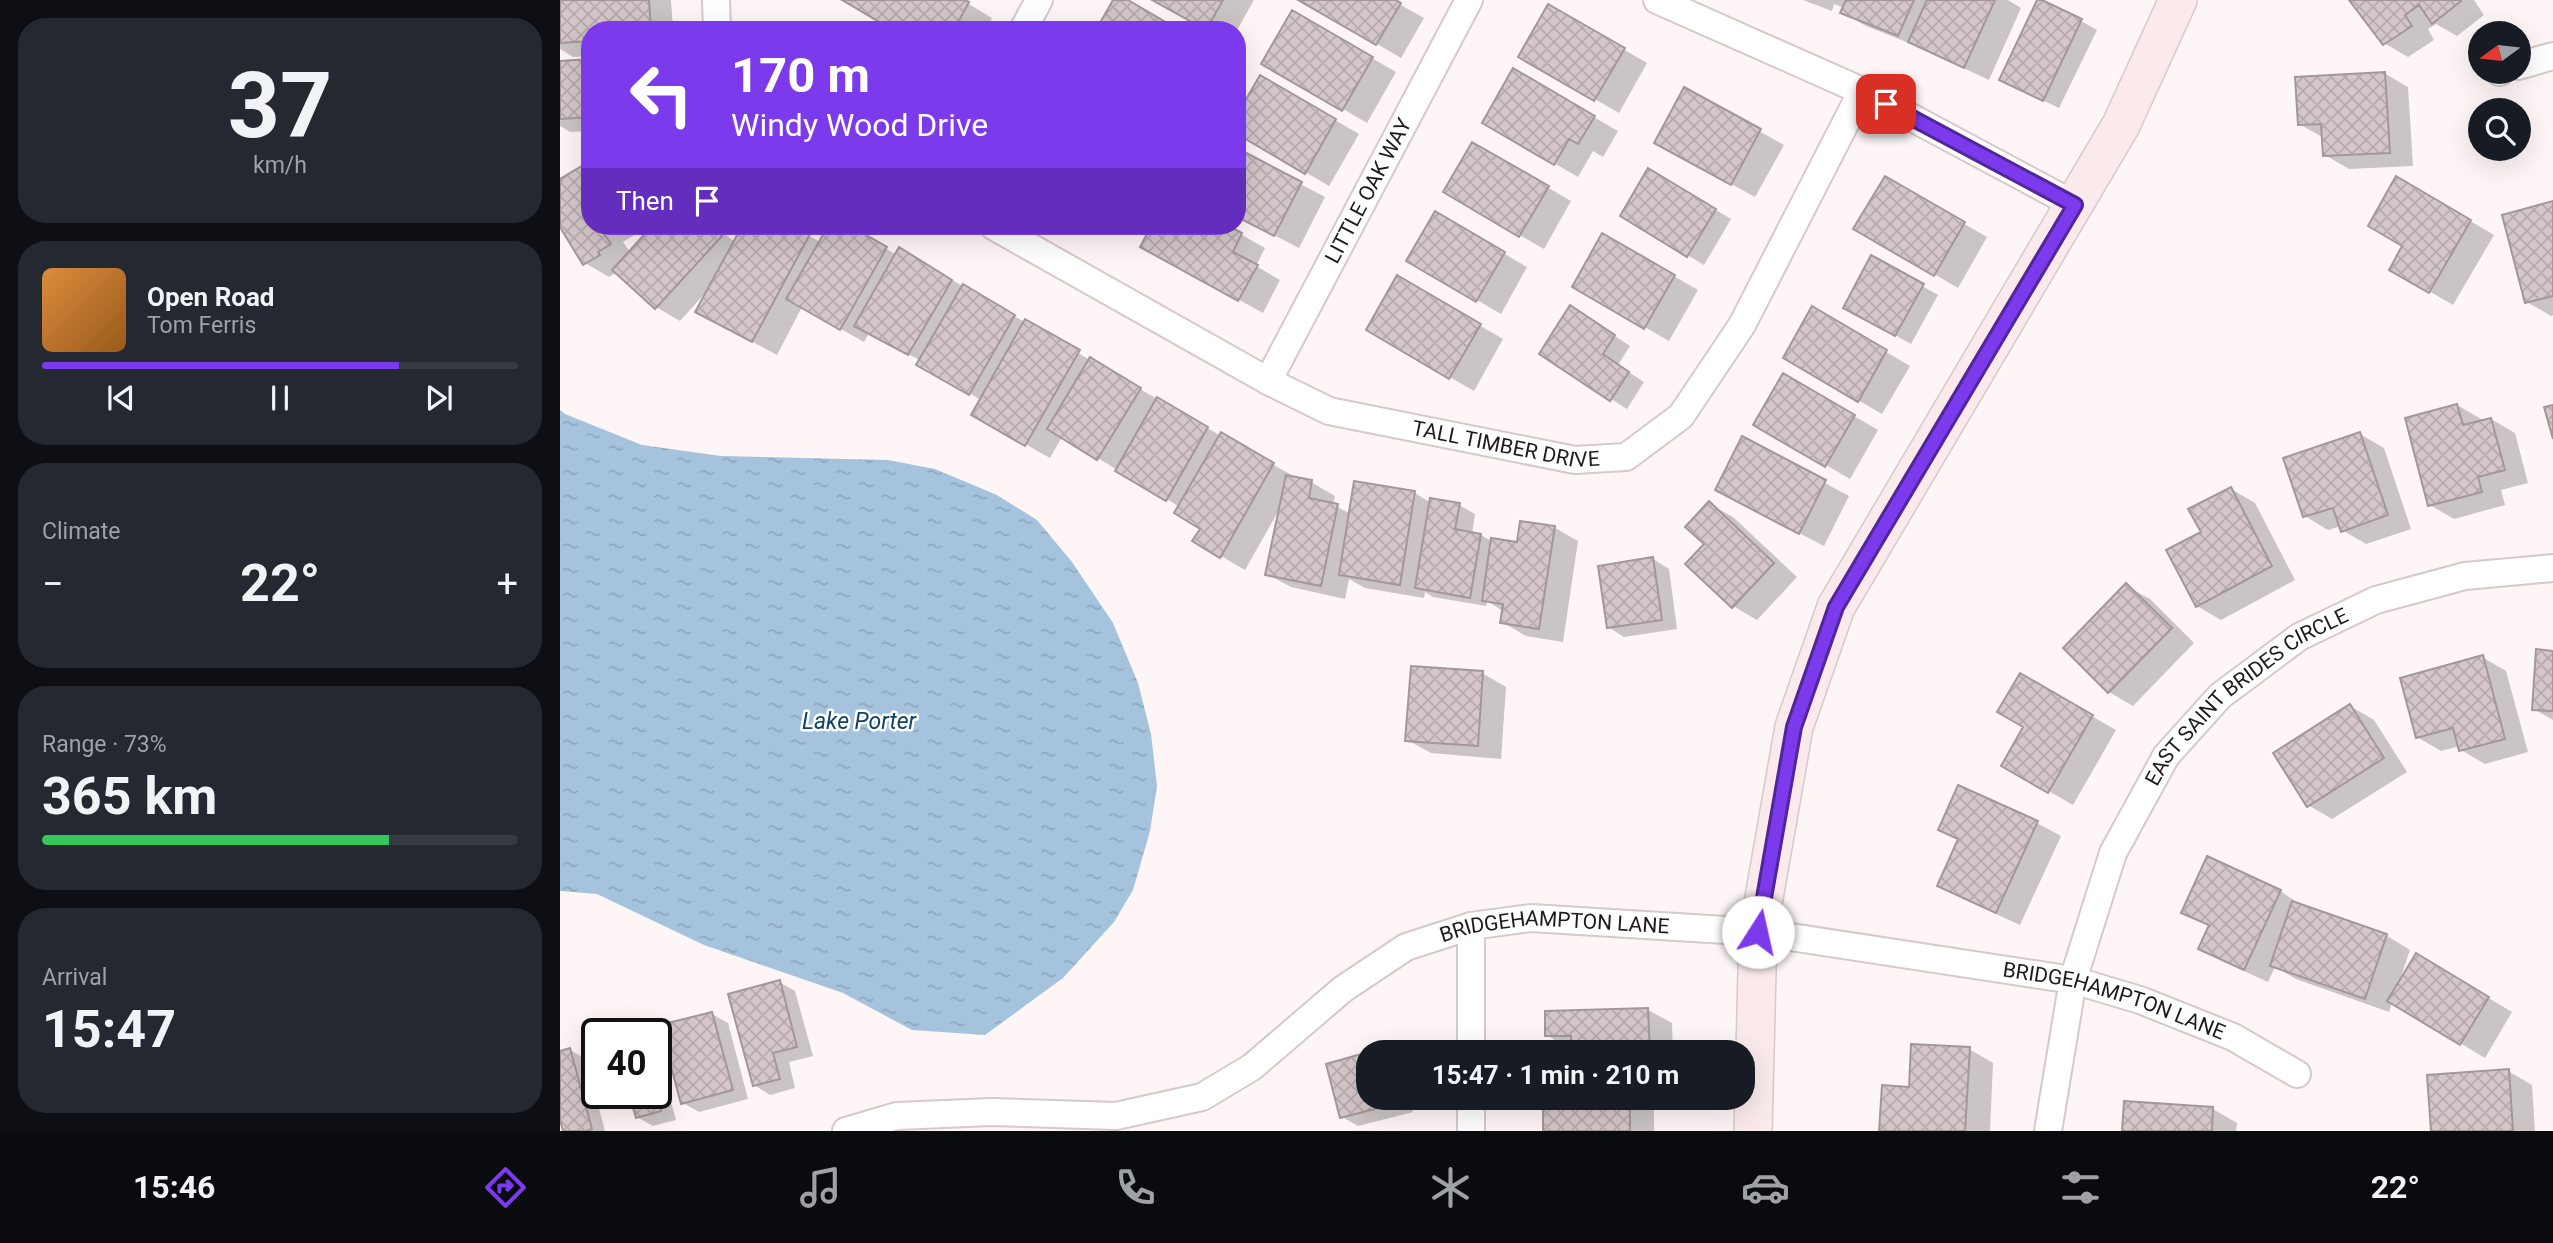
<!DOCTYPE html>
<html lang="en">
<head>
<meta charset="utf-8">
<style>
	body { margin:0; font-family:Roboto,sans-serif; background:#242831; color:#f1f3f6; height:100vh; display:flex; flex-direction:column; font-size:26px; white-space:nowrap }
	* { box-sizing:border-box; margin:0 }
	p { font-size:23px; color:#9ea1a6 }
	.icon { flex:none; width:38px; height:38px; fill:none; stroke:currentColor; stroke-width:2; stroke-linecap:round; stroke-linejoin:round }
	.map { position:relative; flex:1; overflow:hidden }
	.panel { display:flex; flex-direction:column; gap:18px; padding:18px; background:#0d0f14; width:560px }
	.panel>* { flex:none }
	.hud { position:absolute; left:21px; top:21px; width:665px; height:214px; border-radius:28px; box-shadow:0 7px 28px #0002; background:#7c3aed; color:#fff; overflow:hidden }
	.needle { width:46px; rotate:255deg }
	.controls { position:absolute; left:1908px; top:21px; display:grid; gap:14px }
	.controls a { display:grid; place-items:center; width:63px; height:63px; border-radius:50%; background:#171b24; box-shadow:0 7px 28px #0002; font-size:35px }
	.speed { position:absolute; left:21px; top:1018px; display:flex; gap:14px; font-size:35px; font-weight:700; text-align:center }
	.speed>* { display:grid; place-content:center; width:91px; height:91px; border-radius:50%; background:#171b24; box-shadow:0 7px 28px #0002; line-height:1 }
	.speed .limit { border:4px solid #111; border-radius:10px; background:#fff; color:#111 }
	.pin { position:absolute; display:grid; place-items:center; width:60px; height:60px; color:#fff; margin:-30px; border-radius:14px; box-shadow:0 4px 10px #0006 }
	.me { position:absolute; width:77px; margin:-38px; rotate:10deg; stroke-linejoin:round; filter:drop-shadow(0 0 5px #0008) }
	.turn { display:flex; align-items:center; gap:24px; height:147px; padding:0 35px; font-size:32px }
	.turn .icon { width:91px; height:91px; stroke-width:2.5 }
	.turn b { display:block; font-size:49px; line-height:60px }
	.then { display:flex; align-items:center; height:66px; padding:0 35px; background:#0003; gap:14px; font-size:26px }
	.big { font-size:52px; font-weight:700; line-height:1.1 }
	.panel .card { flex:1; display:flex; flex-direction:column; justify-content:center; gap:10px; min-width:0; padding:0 24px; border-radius:28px; background:#242831 }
	.panel .dial { align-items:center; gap:0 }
	.dial b { font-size:91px; line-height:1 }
	.song { display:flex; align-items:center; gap:21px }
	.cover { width:84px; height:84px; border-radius:10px; background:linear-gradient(135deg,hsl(30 70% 55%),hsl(30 70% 35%)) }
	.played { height:7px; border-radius:4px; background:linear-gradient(90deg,#7c3aed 75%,#363941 75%) }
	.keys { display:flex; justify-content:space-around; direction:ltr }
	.heat { display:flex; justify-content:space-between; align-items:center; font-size:38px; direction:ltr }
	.charge { height:10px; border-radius:5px; background:linear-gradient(90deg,#34c759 73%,#363941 0) }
	.trip { position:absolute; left:796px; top:1040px; width:399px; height:70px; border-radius:28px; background:#171b24; box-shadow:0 7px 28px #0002; font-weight:700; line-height:70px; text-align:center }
	.menu { display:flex; height:112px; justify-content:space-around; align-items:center; background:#090b0e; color:#9ea1a6 }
	.menu .icon { width:49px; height:49px }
	.menu .active { color:#7c3aed }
	.menu b { font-size:32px; color:#f1f3f6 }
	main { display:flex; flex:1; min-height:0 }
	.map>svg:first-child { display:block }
</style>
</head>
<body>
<main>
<section class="panel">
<div class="card dial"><b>37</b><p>km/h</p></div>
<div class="card">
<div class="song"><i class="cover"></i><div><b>Open Road</b><p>Tom Ferris</p></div></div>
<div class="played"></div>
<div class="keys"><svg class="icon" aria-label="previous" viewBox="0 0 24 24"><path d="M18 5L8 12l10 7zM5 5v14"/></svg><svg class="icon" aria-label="pause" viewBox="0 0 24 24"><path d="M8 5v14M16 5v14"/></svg><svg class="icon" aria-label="next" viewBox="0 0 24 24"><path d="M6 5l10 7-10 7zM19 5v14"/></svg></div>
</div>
<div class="card"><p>Climate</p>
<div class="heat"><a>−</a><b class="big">22°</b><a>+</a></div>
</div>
<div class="card"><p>Range · 73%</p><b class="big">365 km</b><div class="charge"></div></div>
<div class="card"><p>Arrival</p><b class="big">15:47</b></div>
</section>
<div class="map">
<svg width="1993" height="1131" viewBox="0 0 1993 1131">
	<defs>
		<pattern id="water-ripples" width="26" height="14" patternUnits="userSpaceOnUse" patternTransform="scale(1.75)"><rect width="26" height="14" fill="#a5c3dd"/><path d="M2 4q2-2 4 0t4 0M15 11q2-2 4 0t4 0" fill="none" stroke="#8ea7bd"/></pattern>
		<pattern id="building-cross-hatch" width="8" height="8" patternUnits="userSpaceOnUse" patternTransform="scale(1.75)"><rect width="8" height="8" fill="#d5c7c9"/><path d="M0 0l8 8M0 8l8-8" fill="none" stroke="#b6aaac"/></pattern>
	</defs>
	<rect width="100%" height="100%" fill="#fdf5f6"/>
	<path fill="url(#water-ripples)" d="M0 410 5 414 82 445 161 456 328 460 375 469 437 495 477 520 512 562 553 623 578 683 591 734 597 786 590 831 573 890 554 922 503 978 425 1035 352 1030 283 993 144 945 37 894 0 891Z"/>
	<path fill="#0003" d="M0 0H111L113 30H30V56L13 57 0 49Z
		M285 0H402L432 18 425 30H336Z
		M596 0H694L677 30H647Z
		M742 0H832L864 18 841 58Z
		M1243 0H1448L1461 8 1429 80 1359 47 1306 26 1282 12 1284 8 1274 4 1272 11Z
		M1791 0H1914L1924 15 1897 36 1876 24 1868 29 1874 40 1848 57 1824 43Z
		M989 6 1087 63 1059 113 960 56Z
		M732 12 836 72 807 123 704 63Z
		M1521 21 1537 30 1499 108 1457 88Z
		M30 61V131L10 132 0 126V63Z
		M954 71 1058 131 1043 157 1033 151 1018 177 924 122Z
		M1824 73 1848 87 1853 166 1789 169 1765 155 1764 138 1739 124Z
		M701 77 799 134 769 186 677 132Z
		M1125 90 1224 145 1195 197 1120 156Z
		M913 144 1011 201 984 249 885 192Z
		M677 150 765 197 739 248 677 216Z
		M1089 170 1171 219 1144 265 1062 216Z
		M1325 178 1427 237 1398 288 1296 228Z
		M1837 178 1934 235 1893 305 1831 269 1844 245Z
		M0 181 30 226H89L63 242 70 252 94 226H123L129 230 133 226H154L175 242 184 226H231L260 242 270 226H286L337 255 363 263 661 436 737 478 751 482 775 496 773 505 791 514 796 483 855 493 871 503 899 505 915 514 912 534 921 535 933 542 958 544 995 528 1018 541 1003 642 966 636 942 622 943 611 927 601 926 606 873 597 865 592 864 598 805 588 789 579 785 599 731 587 707 574 720 508 685 570 635 541 643 528 620 507 502 437 490 458 413 415 421 400 359 364 361 361 309 333 304 342 242 307 217 355 161 325 146 292 120 321 96 307 57 272 49 277 25 263 0 223Z
		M1993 203V315L1991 316 1967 302Z
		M875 213 967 267 941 314 848 260Z
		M593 226H666L705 248 696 266 720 280 703 313 582 246Z
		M1043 235 1138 290 1109 341 1014 286Z
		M1312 258 1378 295 1351 344 1285 307Z
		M838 278 943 339 914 391 808 330Z
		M1253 309 1350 366 1322 414 1225 357Z
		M1026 317 1070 346 1058 365 1084 382 1067 409 981 354Z
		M1224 375 1318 430 1290 479 1196 424Z
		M1897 405 1921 419V422L1931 419 1955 433 1968 483 1941 490 1945 505 1894 519 1870 505Z
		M1800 434 1824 448 1851 529 1806 544 1782 530 1781 526 1768 530 1745 516Z
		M1183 439 1289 496 1264 546 1181 503Z
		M1671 489 1695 503 1735 580 1661 620 1637 606 1643 533Z
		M1149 504 1173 517 1237 577 1197 620 1173 606 1146 544Z
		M1093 559 1109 569 1117 629 1064 637 1048 627Z
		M1566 586 1590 599 1634 643 1573 706 1549 692 1505 648Z
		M1993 652V720L1974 709Z
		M1922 657 1946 671 1968 752 1925 764 1901 750 1900 746 1881 751 1857 737Z
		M922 673 946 687 941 759 871 753 847 740Z
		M1460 675 1556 730 1513 805 1443 765 1465 727Z
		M1790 706 1814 720 1847 772 1772 819 1748 805Z
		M1477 823 1501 836 1460 925 1403 899 1379 885 1400 840 1380 829Z
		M1720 891 1743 906 1827 936 1850 950 1840 979 1856 955 1952 1012 1925 1058 1832 1002 1829 1012 1736 979 1715 967 1708 982 1664 962 1640 948 1650 927 1623 912Z
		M219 982 235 991 253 1056 229 1062 235 1088 210 1095 194 1085Z
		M1088 1010 1112 1023 1113 1052H1013L987 1035Z
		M152 1014 168 1023 188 1099 139 1112 123 1103Z
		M96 1047 116 1120 93 1126 77 1117 74 1105 61 1108 45 1099 43 1094H96Z
		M1409 1049 1433 1063 1430 1131H1322L1351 1089Z
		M10 1050 26 1059 45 1131H5L3 1124 0 1125V1053Z
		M808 1054V1097H850L853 1112 798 1126 782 1117 768 1065Z
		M1948 1071 1972 1085 1975 1131H1873Z
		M985 1097H1094V1131H985Z
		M1653 1109 1677 1123 1676 1131H1564Z"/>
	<path fill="url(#building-cross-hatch)" stroke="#a49798" stroke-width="2" d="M0 0H89L91 30H30V41L0 43Z
		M282 0H405L409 2 394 30H333Z
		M553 0H568L619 30H536Z
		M592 0H663L646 30Z
		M738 0H836L841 3 816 45Z
		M1286 0H1354L1338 36 1280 13Z
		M1367 0H1435L1404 68 1348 42Z
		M1477 0H1482L1522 19 1483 101 1439 80Z
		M1789 0H1901V1L1872 24 1859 5 1845 15 1852 26 1823 45Z
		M988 4 1065 48 1034 101 958 57Z
		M732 10 813 57 782 111 701 64Z
		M299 23 311 30H295Z
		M30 59V117L0 119V61Z
		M953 68 1035 116 1018 144 1009 139 994 165 922 123Z
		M1825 72 1830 153 1763 156 1761 124 1738 125 1735 77Z
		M700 75 776 119 745 174 677 134V115Z
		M1124 87 1201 129 1171 185 1094 143Z
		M912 142 989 186 959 237 883 192Z
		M677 148 742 182 714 236 677 217Z
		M30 161V226H43L40 228 51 244 38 252 40 255 23 265 0 227V179Z
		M1088 168 1156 209 1127 257 1060 216Z
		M1325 176 1405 222 1374 276 1293 229Z
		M1836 176 1911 220 1869 293 1829 270 1842 246 1808 226Z
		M1993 201V296L1965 303 1942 215Z
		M875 211 945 252 916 302 846 261Z
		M92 226H118L125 232 131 226H151L162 236 95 309 52 270Z
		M182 226H234L250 234 192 342 135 312Z
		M268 226H290L327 247 280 330 226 299Z
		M591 226H669L682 233 673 252 698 265 678 301 580 247Z
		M1042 233 1115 275 1084 329 1012 287Z
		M339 247 392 280 348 355 294 326Z
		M1311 255 1364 284 1335 336 1283 308Z
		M837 275 921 324 889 379 806 330Z
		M403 284 455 315 409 395 356 365Z
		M1010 305 1055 335 1043 354 1069 372 1050 401 979 354Z
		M1252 306 1327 350 1298 402 1223 358Z
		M465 319 520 350 465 446 411 415Z
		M530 357 581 388 537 460 487 429Z
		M1223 373 1295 415 1265 467 1193 425Z
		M597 397 648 427 606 501 555 471Z
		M1897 404 1903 425 1931 418 1945 470 1918 477 1922 492 1868 506 1845 418Z
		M1993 405V439L1984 407Z
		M661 432 714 463 660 558 632 541 640 529 614 513Z
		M1800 432 1828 515 1781 532 1773 508 1743 517 1723 458Z
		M1182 436 1266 480 1239 534 1155 490Z
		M726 475 752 480 749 498 778 504 761 586 705 575Z
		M794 481 855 491 840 585 779 575Z
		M1671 487 1712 566 1636 607 1606 550 1641 532 1628 509Z
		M870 498 900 503 895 529 921 534 910 598 855 588Z
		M1149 501 1214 563 1172 608 1125 564 1144 544 1125 527Z
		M960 521 995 526 979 629 940 623 943 604 922 601 931 538 957 542Z
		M1093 557 1102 620 1047 628 1038 566Z
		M1566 583 1612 628 1548 693 1503 648Z
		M1976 649 1993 651V711L1972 710Z
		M1923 655 1945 739 1899 751 1893 728 1856 738 1840 678Z
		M851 666 923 671 918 746 845 741Z
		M1460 673 1533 715 1488 793 1441 766 1463 727 1437 712Z
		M1790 704 1824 758 1747 807 1713 753Z
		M1398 785 1478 821 1436 913 1377 886 1398 839 1378 830Z
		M1647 856 1721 890 1684 970 1638 949 1649 925 1621 913Z
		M1732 901 1827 934 1805 999 1710 966Z
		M1856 953 1929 997 1900 1045 1827 1001Z
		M220 980 237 1047 213 1053 220 1079 193 1086 168 994Z
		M1088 1008 1090 1052H1011V1036H985V1011Z
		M152 1012 173 1090 121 1104 100 1025Z
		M37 1041V1075L28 1043Z
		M1351 1044 1410 1047 1405 1131H1319L1322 1085 1349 1087Z
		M834 1045 836 1052H810Z
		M10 1048 32 1129 26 1131H3L0 1120V1051Z
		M808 1052V1097H837L838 1103 780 1118 766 1064Z
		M1949 1069 1953 1131H1871L1867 1075Z
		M42 1094H68L43 1100Z
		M69 1094H96L101 1111 76 1118Z
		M983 1097H1070V1131H983Z
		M1564 1101 1653 1107 1652 1131H1562Z"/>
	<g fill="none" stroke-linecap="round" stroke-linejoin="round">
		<defs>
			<g id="street">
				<path d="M156 0 157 30"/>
				<path d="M1097 0 1302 91 1515 205"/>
				<path d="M463 30 479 0"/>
				<path d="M1958 66 1993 56"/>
				<path d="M1939 72H1940"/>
				<path id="s1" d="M433 226 708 381 769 411 1015 460 1066 457 1121 416 1182 325 1302 91"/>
				<path id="s2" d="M708 381 909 0"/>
				<path d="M911 926V1052"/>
				<path d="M911 1097V1131"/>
				<path id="s3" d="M286 1131 337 1116 431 1112 556 1116 642 1097 692 1067 783 989 846 947 911 926 971 918 1198 932 1513 980 1580 1000 1673 1037 1737 1074"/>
				<path id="s4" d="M1488 1131 1513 980 1553 853 1606 756 1660 696 1739 637 1816 600 1905 576 1993 568"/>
			</g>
			<path id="secondary" d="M1193 1131 1198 932 1234 727 1276 607 1561 125 1618 0"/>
		</defs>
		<use href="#street" stroke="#d6c9ca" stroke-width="30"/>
		<use href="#secondary" stroke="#d6c9ca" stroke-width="40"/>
		<use href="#street" stroke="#fff" stroke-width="26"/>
		<use href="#secondary" stroke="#faeaec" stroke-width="37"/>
	</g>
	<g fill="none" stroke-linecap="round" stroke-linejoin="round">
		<defs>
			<path id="route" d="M1198 932 1234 727 1276 607 1515 205 1326 104"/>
		</defs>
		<use href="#route" stroke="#51269a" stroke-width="18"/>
		<use href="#route" stroke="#7c3aed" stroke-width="12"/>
	</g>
	<g text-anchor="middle" stroke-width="5" stroke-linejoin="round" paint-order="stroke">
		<g font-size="21" fill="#1f1a1b" stroke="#fff">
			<text dy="7" stroke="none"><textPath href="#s2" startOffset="215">LITTLE OAK WAY</textPath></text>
			<text dy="7" stroke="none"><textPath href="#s1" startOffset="564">TALL TIMBER DRIVE</textPath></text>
			<text dy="7" stroke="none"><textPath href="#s4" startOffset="497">EAST SAINT BRIDES CIRCLE</textPath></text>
			<text dy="7" stroke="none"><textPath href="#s3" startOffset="766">BRIDGEHAMPTON LANE</textPath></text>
			<text dy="7" stroke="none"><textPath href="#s3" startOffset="1334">BRIDGEHAMPTON LANE</textPath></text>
		</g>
		<g font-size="23" font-style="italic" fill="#114265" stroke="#fff">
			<text x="299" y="729">Lake Porter</text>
		</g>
	</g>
</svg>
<div class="controls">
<a><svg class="needle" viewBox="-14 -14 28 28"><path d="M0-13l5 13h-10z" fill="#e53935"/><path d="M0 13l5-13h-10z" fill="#9ea1a6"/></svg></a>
<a><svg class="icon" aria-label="search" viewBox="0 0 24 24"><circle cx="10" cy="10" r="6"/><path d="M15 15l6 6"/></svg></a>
</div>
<div class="speed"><div class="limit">40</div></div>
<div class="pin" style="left:1326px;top:104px;background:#d93025"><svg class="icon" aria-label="arrive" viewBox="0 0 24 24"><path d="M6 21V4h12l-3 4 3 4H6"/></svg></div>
<svg class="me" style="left:1198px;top:932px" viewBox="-20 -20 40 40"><circle r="19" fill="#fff"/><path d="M0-13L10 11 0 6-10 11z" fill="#7c3aed"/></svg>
<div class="trip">15:47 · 1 min · 210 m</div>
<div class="hud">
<div class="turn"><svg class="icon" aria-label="left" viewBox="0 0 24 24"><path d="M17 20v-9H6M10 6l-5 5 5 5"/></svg><div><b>170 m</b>Windy Wood Drive</div></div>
<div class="then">Then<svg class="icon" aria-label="arrive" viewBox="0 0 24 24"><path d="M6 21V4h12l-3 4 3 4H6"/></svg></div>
</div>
</div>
</main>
<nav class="menu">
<b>15:46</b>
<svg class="icon active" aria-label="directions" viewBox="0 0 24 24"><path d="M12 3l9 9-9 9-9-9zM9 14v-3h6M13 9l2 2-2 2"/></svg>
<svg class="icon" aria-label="music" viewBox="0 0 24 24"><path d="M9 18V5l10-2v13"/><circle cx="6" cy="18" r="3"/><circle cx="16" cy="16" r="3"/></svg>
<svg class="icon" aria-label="phone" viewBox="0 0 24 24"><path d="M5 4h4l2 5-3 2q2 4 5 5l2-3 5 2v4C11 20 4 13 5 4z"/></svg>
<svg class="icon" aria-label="climate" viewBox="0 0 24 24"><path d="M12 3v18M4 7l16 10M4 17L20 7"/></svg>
<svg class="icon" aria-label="car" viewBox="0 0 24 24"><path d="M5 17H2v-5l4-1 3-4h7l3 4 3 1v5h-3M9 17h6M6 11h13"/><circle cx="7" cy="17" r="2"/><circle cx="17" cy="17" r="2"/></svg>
<svg class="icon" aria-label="filters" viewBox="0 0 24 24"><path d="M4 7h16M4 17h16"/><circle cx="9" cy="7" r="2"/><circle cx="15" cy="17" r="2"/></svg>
<b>22°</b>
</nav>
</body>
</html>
